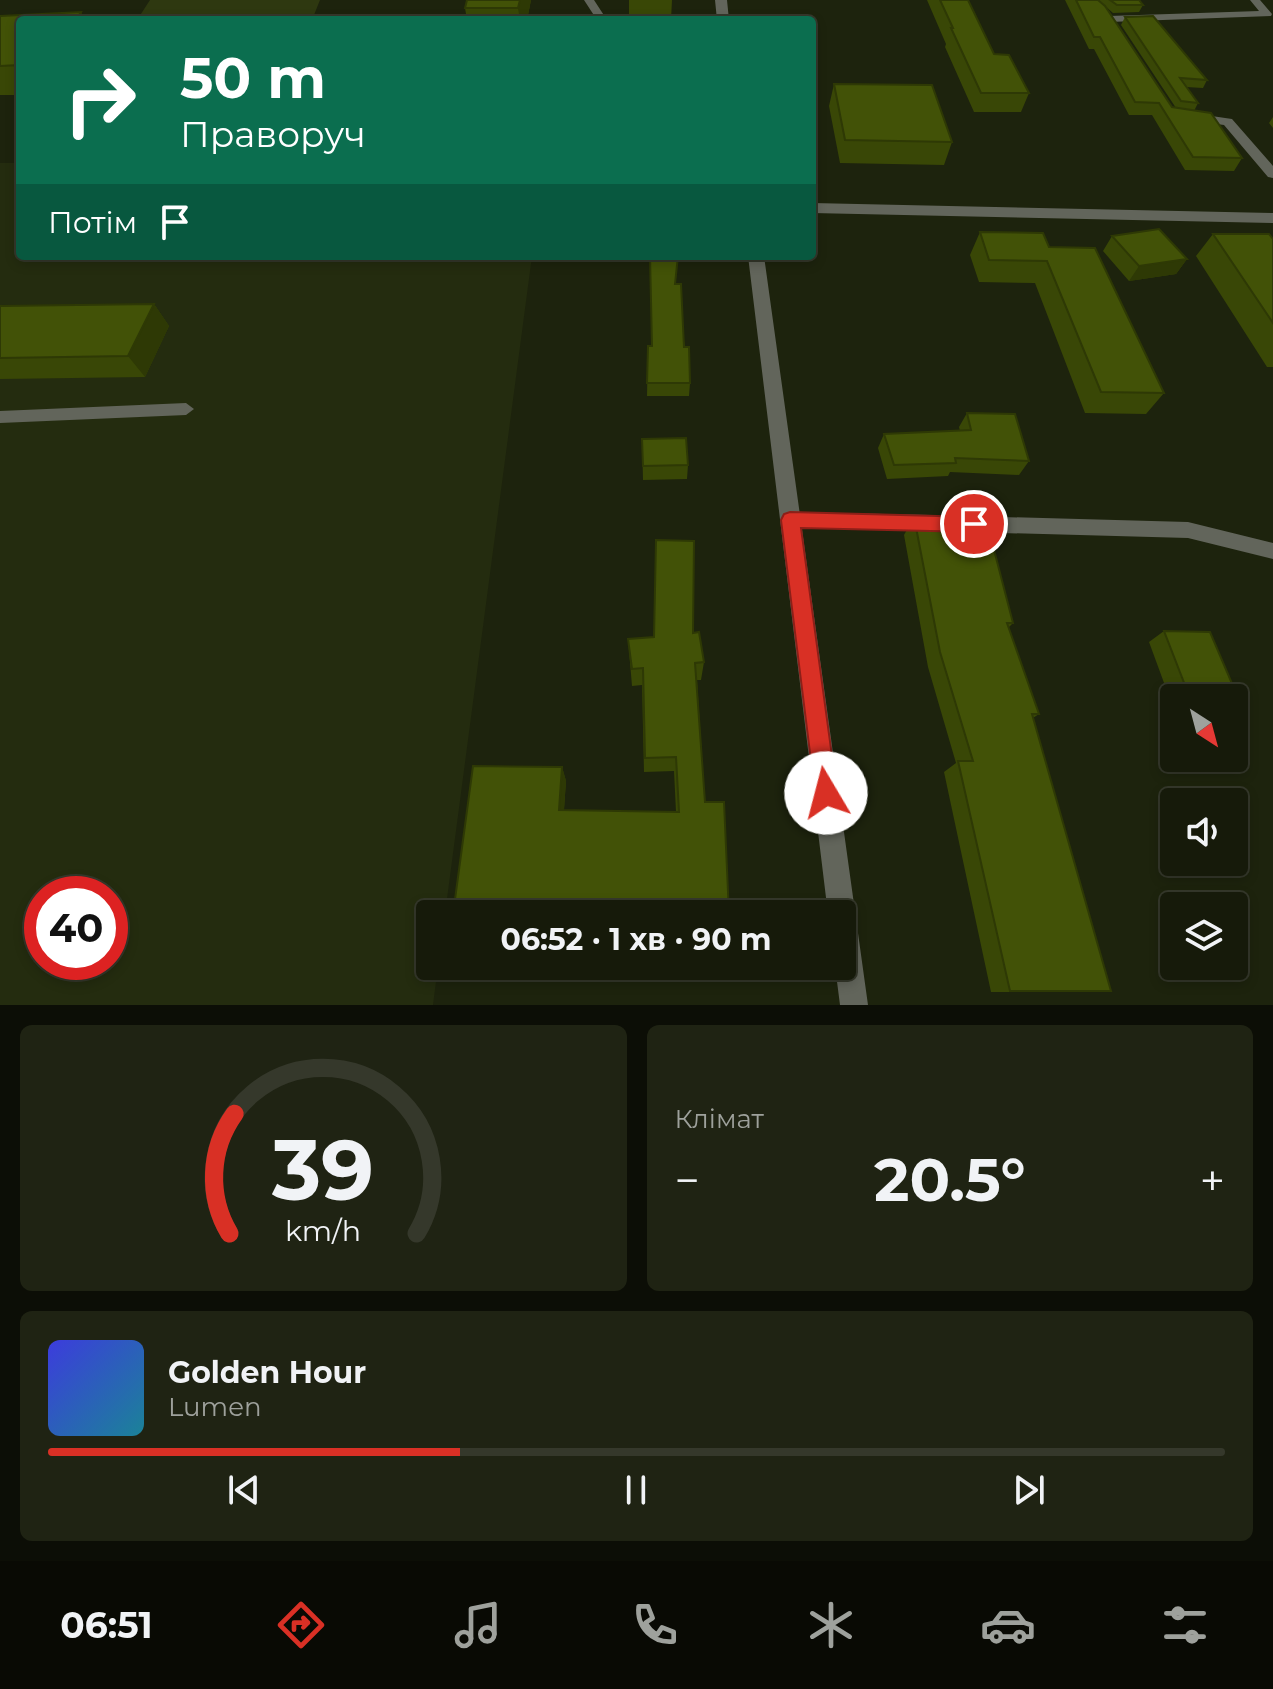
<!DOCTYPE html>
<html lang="uk">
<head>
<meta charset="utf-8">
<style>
	body { margin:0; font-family:Montserrat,sans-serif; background:#1f2313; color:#f1f3f6; height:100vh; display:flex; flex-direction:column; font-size:30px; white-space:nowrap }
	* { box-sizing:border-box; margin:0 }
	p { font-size:26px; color:#9ea19c }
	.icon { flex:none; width:44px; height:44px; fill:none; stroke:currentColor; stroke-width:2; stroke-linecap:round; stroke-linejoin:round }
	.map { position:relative; height:1005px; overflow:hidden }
	.side { display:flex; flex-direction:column; gap:20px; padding:20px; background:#0c0e06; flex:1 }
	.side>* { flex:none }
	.banner { position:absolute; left:16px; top:16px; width:800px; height:244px; border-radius:8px; box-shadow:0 4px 12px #0003,0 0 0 2px #35382b; background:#0b6e4f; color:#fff; overflow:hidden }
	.needle { width:52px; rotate:144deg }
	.controls { position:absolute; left:1160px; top:684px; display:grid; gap:16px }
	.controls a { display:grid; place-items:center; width:88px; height:88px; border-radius:8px; background:#161a0a; box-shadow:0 4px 12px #0003,0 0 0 2px #35382b; font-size:40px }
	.speed { position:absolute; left:24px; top:876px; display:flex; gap:16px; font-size:40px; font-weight:700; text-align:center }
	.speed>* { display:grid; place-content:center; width:104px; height:104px; border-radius:50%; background:#161a0a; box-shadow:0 4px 12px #0003,0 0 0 2px #35382b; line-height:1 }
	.speed .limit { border:12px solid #d22; background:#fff; color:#111 }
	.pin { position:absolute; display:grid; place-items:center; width:68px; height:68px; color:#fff; margin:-34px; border:4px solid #fff; border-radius:50%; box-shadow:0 2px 8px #0007 }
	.me { position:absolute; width:88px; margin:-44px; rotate:352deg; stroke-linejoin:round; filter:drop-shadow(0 0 6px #0008) }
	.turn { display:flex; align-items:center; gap:28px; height:168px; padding:0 32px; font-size:36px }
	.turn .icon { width:104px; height:104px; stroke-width:2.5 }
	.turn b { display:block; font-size:56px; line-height:68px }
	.then { display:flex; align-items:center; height:76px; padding:0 32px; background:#0003; gap:16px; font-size:30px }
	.big { font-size:60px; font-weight:700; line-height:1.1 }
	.side .widget { flex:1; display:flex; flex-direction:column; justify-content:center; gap:12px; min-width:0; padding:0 28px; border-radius:12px; background:#1f2313 }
	.side .dial { align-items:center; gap:0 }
	.dial svg { height:208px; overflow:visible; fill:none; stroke:#35382b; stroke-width:7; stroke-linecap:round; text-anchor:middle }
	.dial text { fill:#f1f3f6; stroke:none }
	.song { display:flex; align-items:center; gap:24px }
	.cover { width:96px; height:96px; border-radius:12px; background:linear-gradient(135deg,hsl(240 70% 55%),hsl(190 70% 35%)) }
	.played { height:8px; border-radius:4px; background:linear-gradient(90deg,#d93025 35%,#35382b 35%) }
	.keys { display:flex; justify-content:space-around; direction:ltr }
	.heat { display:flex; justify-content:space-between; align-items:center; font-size:44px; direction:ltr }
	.side .tiles { flex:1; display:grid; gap:20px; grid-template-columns:1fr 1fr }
	.widget:last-child { grid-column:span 2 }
	.trip { position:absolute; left:416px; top:900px; width:440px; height:80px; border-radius:8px; background:#161a0a; box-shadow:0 4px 12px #0003,0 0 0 2px #35382b; font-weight:700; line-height:80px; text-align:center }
	.dock { display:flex; height:128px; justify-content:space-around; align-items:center; background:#090a04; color:#9ea19c }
	.dock .icon { width:56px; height:56px }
	.dock .on { color:#d93025 }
	.dock b { font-size:36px; color:#f1f3f6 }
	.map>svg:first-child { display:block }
</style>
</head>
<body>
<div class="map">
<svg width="1273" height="1005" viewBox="0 0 1273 1005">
	<rect width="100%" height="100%" fill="#1d230d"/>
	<path fill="#242c0f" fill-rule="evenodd" d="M0 163H20V256H532L445 914H430V966H438L433 1005H0ZM42 894H110V962H42Z"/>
	<path fill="#2e3810" d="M150 0H320L312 20H137Z"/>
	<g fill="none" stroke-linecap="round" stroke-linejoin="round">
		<path fill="#62655b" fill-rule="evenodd" d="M584 0H594L607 20H597Z
			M1250 0H1260L1272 14 1271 16 1109 22 1104 19 1109 16 1259 11Z
			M1191 113 1232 119 1273 166V178L1268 177 1224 125 1187 120 1185 117Z
			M186 403 194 409 186 415 0 423V411Z
			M790 512 932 515 938 518 941 523 938 528 932 531 790 528 784 525 781 520 784 515Z
			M965 516 1188 522 1273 543V559L1188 538 965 532 959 529 956 524 959 519Z"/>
		<path fill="#62655b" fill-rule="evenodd" d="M812 203 1273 213V223L812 213Z"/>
		<path fill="#62655b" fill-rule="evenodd" d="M715 0H727L729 20H717Z
			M748 256H764L868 1005H840L835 966H842V914H828Z"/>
	</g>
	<path fill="#394706" d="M467 0H531L527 20H467L465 8Z
		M629 0H672L671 20H629Z
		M927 0H968L994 54 1029 93 1021 112H974L945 47 946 44Z
		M1065 0H1098L1172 107 1176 108 1121 25 1125 17 1207 80 1203 88 1186 87 1198 103 1194 111 1242 158 1234 171 1185 170 1152 115H1129L1094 49H1089Z
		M1098 0H1139L1143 5 1139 12 1113 13Z
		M81 12 85 20H20V95H0V16Z
		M834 84 952 142 944 165 840 163 829 106Z
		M1273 117V128L1269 123Z
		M980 232 1049 247 1164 393 1146 414 1085 413 1035 283 979 282 970 255Z
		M1213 234 1273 239V367H1267L1196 256Z
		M1112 236 1187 259 1176 274 1129 281 1103 251Z
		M676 284 690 383 689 396H647L648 346H651Z
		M154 304 169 326 145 377 0 379V306Z
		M967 413 1029 461 1019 475 950 472 948 476 887 479 878 448 884 434 960 431 959 427Z
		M642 439 688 465 687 479 643 480Z
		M914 517 1013 623 1008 628 1039 714 1033 718 1111 991 1087 992H991L944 772 956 763 928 667 904 535Z
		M1164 631 1210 632 1245 714 1234 720V698H1174V710L1149 642Z
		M693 633 704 662 701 680H697L705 802 729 914H453L562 767 566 781 564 810 676 812 674 771 644 772 642 685 632 686 628 639Z"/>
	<path fill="#2e3905" d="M520 0H531L527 20H520L518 8Z
		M81 12 85 20H76Z
		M1187 259 1176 274 1129 281 1139 266Z
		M154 304 169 326 145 377 128 356Z
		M562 767 566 781 563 822 559 810Z"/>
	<path fill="#425207" stroke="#2e3905" stroke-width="2" d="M467 0H520L518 8H465Z
		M940 0H968L994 54 1009 55 1029 93H981L951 28H953Z
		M1076 0H1098L1105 6 1172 107 1211 113 1242 158 1193 157 1159 103 1135 102 1100 37H1094Z
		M1110 0H1139L1143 5H1117Z
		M81 12 76 20H20V65L0 66V16Z
		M1153 16 1207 80 1180 78 1198 103 1181 101 1125 17Z
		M834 84 932 85 952 142 845 140Z
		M1159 229 1187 259 1139 266 1112 236Z
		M980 232 1043 233 1049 247 1095 248 1164 393 1101 392 1047 261 989 260Z
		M1213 234H1269L1273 239V323Z
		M650 256H678L675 284H681L684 347H689L690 383H647L648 346H652Z
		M154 304 128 356 0 358V306Z
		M967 413 1015 414 1029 461 955 458 956 463 894 465 884 434 971 430Z
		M686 438 688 465 643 466 642 439Z
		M914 517 986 519 1013 623H1007L1039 714H1032L1111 991H1010L958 761H973L940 652Z
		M656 540 694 541 693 633 699 632 704 662 695 663 705 802H724L729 914 551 911V914H453L473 766 562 767 559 810 679 812 676 757 645 758 643 668 632 669 628 639 654 637Z
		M1164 631 1210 632 1245 714H1234V698H1190Z"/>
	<path fill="#d93025" stroke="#8d1f18" stroke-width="2" d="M790 512 974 517 980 519 983 524 980 530 974 532 801 528 837 793 834 801 826 804 818 801 815 793 781 520 784 514Z"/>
</svg>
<div class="controls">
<a><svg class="needle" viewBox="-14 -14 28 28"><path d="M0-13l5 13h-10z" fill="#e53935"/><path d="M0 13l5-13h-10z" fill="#9ea19c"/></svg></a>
<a><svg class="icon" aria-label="sound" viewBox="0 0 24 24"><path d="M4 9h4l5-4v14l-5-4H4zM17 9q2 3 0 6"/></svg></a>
<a><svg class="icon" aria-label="layers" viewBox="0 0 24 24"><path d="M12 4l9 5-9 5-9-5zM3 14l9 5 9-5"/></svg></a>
</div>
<div class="speed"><div class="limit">40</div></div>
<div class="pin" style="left:974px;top:524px;background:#d93025"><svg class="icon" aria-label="arrive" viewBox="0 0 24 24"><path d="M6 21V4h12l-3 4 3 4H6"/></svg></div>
<svg class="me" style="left:826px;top:793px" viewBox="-20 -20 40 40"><circle r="19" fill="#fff"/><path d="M0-13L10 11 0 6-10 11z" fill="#d93025"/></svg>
<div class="trip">06:52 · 1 хв · 90 m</div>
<div class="banner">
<div class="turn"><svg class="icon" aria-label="right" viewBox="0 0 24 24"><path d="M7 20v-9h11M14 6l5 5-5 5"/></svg><div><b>50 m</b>Праворуч</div></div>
<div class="then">Потім<svg class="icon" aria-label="arrive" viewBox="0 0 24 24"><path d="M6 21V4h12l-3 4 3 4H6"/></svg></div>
</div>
</div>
<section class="side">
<div class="tiles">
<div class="widget dial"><svg viewBox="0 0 100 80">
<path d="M14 69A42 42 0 1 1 86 69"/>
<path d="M14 69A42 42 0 0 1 16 23" stroke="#d93025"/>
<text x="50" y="56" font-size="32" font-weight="700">39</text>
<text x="50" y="72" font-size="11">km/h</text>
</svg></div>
<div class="widget"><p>Клімат</p>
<div class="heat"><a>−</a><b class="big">20.5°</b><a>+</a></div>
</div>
<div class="widget">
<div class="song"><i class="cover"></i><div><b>Golden Hour</b><p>Lumen</p></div></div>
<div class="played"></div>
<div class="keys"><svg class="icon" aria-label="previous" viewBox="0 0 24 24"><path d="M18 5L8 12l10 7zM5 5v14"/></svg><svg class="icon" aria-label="pause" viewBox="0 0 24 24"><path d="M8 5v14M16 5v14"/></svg><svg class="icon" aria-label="next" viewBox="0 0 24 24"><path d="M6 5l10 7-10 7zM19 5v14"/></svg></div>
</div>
</div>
</section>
<nav class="dock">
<b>06:51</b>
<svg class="icon on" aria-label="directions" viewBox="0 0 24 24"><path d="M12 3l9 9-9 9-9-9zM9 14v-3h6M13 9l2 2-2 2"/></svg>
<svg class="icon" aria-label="music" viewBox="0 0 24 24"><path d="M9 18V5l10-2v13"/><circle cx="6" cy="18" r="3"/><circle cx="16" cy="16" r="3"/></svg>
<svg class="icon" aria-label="phone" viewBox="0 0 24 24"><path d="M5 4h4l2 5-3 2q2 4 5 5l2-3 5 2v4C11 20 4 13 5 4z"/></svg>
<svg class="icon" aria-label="climate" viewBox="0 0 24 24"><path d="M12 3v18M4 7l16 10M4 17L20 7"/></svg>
<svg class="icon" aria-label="car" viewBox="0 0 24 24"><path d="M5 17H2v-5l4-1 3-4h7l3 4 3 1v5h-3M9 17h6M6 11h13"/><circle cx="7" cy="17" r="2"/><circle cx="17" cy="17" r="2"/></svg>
<svg class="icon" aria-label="filters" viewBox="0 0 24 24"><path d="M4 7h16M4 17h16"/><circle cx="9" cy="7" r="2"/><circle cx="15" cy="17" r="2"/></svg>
</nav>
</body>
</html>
